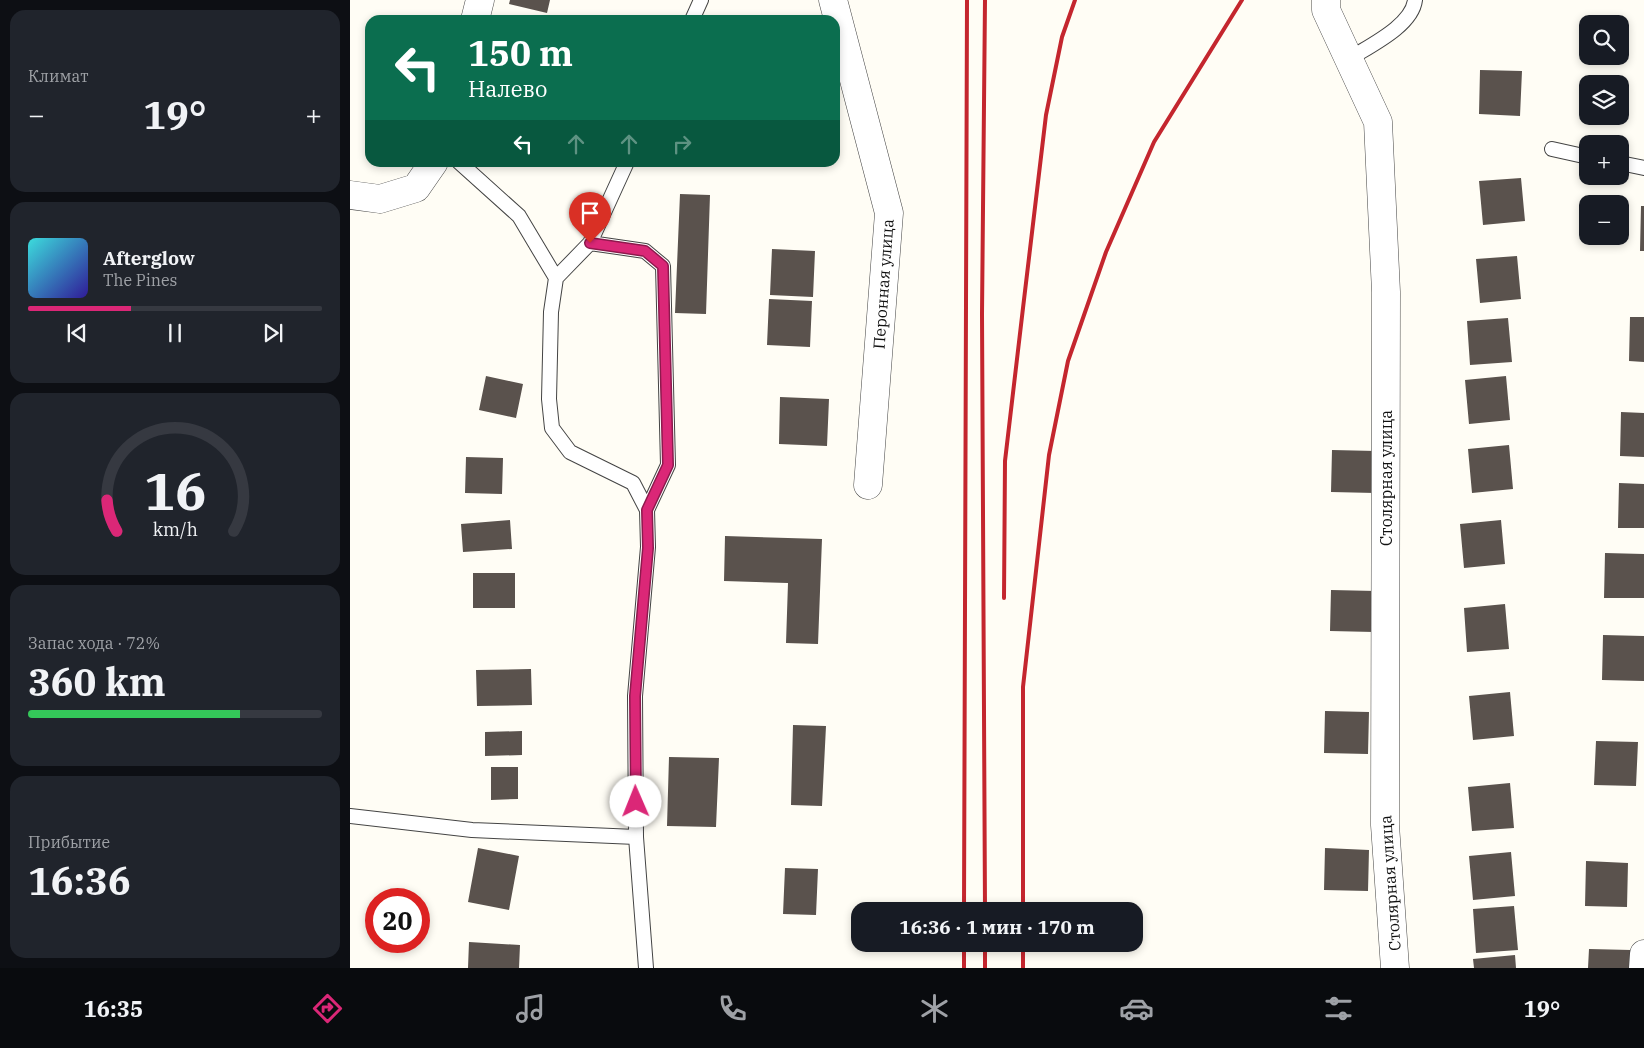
<!DOCTYPE html>
<html lang="ru">
<head>
<meta charset="utf-8">
<style>
	body { margin:0; font-family:"IBM Plex Serif",serif; background:#20242c; color:#f1f3f6; height:100vh; display:flex; flex-direction:column; font-size:19px; white-space:nowrap }
	* { box-sizing:border-box; margin:0 }
	p { font-size:16px; color:#9ea1a6 }
	.icon { flex:none; width:28px; height:28px; fill:none; stroke:currentColor; stroke-width:2; stroke-linecap:round; stroke-linejoin:round }
	.map { position:relative; flex:1; overflow:hidden }
	.details { display:flex; flex-direction:column; gap:10px; padding:10px; background:#0d0f14; width:350px }
	.details>* { flex:none }
	.hud { position:absolute; left:15px; top:15px; width:475px; height:152px; border-radius:15px; box-shadow:0 2px 8px #0003; background:#0b6e4f; color:#fff; overflow:hidden }
	.controls { position:absolute; left:1229px; top:15px; display:grid; gap:10px }
	.controls a { display:grid; place-items:center; width:50px; height:50px; border-radius:10px; background:#171b24; box-shadow:0 2px 8px #0003; font-size:25px }
	.speed { position:absolute; left:15px; top:888px; display:flex; gap:10px; font-size:25px; font-weight:700; text-align:center }
	.speed>* { display:grid; place-content:center; width:65px; height:65px; border-radius:50%; background:#171b24; box-shadow:0 2px 8px #0003; line-height:1 }
	.speed .limit { border:8px solid #d22; background:#fff; color:#111 }
	.pin { position:absolute; display:grid; place-items:center; width:42px; height:42px; color:#fff; margin:-51px -21px; border-radius:50% 50% 50% 0; rotate:-45deg; box-shadow:0 0 5px #0007 }
	.pin .icon { rotate:45deg }
	.me { position:absolute; width:55px; margin:-28px; rotate:359deg; stroke-linejoin:round; filter:drop-shadow(0 0 4px #0008) }
	.turn { display:flex; align-items:center; gap:18px; height:105px; padding:0 20px; font-size:22px }
	.turn .icon { width:65px; height:65px; stroke-width:2.5 }
	.turn b { display:block; font-size:35px; line-height:42px }
	.lanes { display:flex; align-items:center; height:48px; padding:0 20px; background:#0003; justify-content:center; gap:25px; direction:ltr }
	.lanes .off { opacity:.35 }
	.big { font-size:38px; font-weight:800; line-height:1.1 }
	.details .widget { flex:1; display:flex; flex-direction:column; justify-content:center; gap:8px; min-width:0; padding:0 18px; border-radius:15px; background:#20242c }
	.details .dial { align-items:center; gap:0 }
	.dial svg { height:130px; overflow:visible; fill:none; stroke:#363941; stroke-width:7; stroke-linecap:round; text-anchor:middle }
	.dial text { fill:#f1f3f6; stroke:none }
	.song { display:flex; align-items:center; gap:15px }
	.cover { width:60px; height:60px; border-radius:8px; background:linear-gradient(135deg,hsl(180 70% 55%),hsl(250 70% 35%)) }
	.played { height:5px; border-radius:2px; background:linear-gradient(90deg,#db2777 35%,#363941 35%) }
	.keys { display:flex; justify-content:space-around; direction:ltr }
	.heat { display:flex; justify-content:space-between; align-items:center; font-size:28px; direction:ltr }
	.charge { height:8px; border-radius:4px; background:linear-gradient(90deg,#34c759 72%,#363941 0) }
	.trip { position:absolute; left:501px; top:902px; width:292px; height:50px; border-radius:15px; background:#171b24; box-shadow:0 2px 8px #0003; font-weight:800; line-height:50px; text-align:center }
	.menu { display:flex; height:80px; justify-content:space-around; align-items:center; background:#090b0e; color:#9ea1a6 }
	.menu .icon { width:35px; height:35px }
	.menu .current { color:#db2777 }
	.menu b { font-size:22px; color:#f1f3f6 }
	main { display:flex; flex:1; min-height:0 }
	.map>svg:first-child { display:block }
</style>
</head>
<body>
<main>
<section class="details">
<div class="widget"><p>Климат</p>
<div class="heat"><a>−</a><b class="big">19°</b><a>+</a></div>
</div>
<div class="widget">
<div class="song"><i class="cover"></i><div><b>Afterglow</b><p>The Pines</p></div></div>
<div class="played"></div>
<div class="keys"><svg class="icon" aria-label="previous" viewBox="0 0 24 24"><path d="M18 5L8 12l10 7zM5 5v14"/></svg><svg class="icon" aria-label="pause" viewBox="0 0 24 24"><path d="M8 5v14M16 5v14"/></svg><svg class="icon" aria-label="next" viewBox="0 0 24 24"><path d="M6 5l10 7-10 7zM19 5v14"/></svg></div>
</div>
<div class="widget dial"><svg viewBox="0 0 100 80">
<path d="M14 69A42 42 0 1 1 86 69"/>
<path d="M14 69A42 42 0 0 1 8 50" stroke="#db2777"/>
<text x="50" y="56" font-size="32" font-weight="700">16</text>
<text x="50" y="72" font-size="11">km/h</text>
</svg></div>
<div class="widget"><p>Запас хода · 72%</p><b class="big">360 km</b><div class="charge"></div></div>
<div class="widget"><p>Прибытие</p><b class="big">16:36</b></div>
</section>
<div class="map">
<svg width="1294" height="968" viewBox="0 0 1294 968">
	<rect width="100%" height="100%" fill="#fffdf5"/>
	<path fill="#5a524d" d="M160 0H200L197 13 159 4Z
		M1130 70 1172 71 1170 116 1129 114Z
		M1171 178 1175 221 1133 225 1129 181Z
		M330 194 360 195 356 314 325 313Z
		M1291 206H1294V251H1290Z
		M422 249 465 251 463 297 420 295Z
		M1167 256 1171 299 1130 303 1126 259Z
		M419 299 462 301 460 347 417 345Z
		M1280 317H1294V362L1279 361Z
		M1158 318 1162 362 1120 365 1117 321Z
		M136 376 173 384 166 418 129 410Z
		M1156 376 1160 420 1119 424 1115 380Z
		M430 397 479 399 477 446 429 444Z
		M1271 412 1294 413V457L1270 456Z
		M1159 445 1163 489 1122 493 1118 449Z
		M982 450 1026 451 1025 493 981 492Z
		M116 457 153 458 152 494 115 493Z
		M1269 483 1294 484V528H1268Z
		M160 520 162 549 113 552 111 524Z
		M1151 520 1155 564 1114 568 1110 524Z
		M375 536 472 539 468 644 436 643 438 583 374 581Z
		M1255 553 1294 554V598H1254Z
		M123 573H165V608H123Z
		M981 590 1026 591 1024 632 980 631Z
		M1155 604 1159 649 1117 652 1114 608Z
		M1253 635 1294 636V681L1252 680Z
		M181 669 182 705 127 706 126 670Z
		M1160 692 1164 736 1123 740 1119 696Z
		M975 711 1019 712 1018 754 974 753Z
		M443 725 476 726 472 806 441 805Z
		M172 731V755L135 756V732Z
		M1246 741 1288 742 1286 786 1244 785Z
		M319 757 369 758 366 827 317 826Z
		M141 767H168V799L141 800Z
		M1160 783 1164 828 1122 831 1118 787Z
		M128 848 169 856 159 910 118 902Z
		M975 848 1019 850 1018 891 974 890Z
		M1161 852 1165 896 1123 900 1119 856Z
		M1236 861 1278 863 1277 907 1235 906Z
		M435 868 468 869 466 915 433 914Z
		M1164 906 1168 950 1126 953 1123 909Z
		M119 942 170 945 169 968H118Z
		M1239 949 1281 950 1280 968H1238Z
		M1165 955 1166 968H1124L1123 959Z"/>
	<g fill="none" stroke-linecap="round" stroke-linejoin="round">
		<defs>
			<path id="lane" d="M342 20 351 0
				M999 59C1019 46 1062 26 1065 0
				M1202 149 1238 157
				M109 162 169 216 206 278
				M277 162 240 243 206 278 201 312 199 399 202 428 220 452 283 483 297 510 298 547 285 696 286 837 296 968
				M1270 163 1294 168
				M240 243 295 251 313 266 318 465 297 510
				M0 816 122 830 286 837"/>
			<path id="street" d="M483 0 539 213 518 485
				M976 0V10L1028 122 1036 292 1035 825 1045 968
				M125 20 130 0
				M0 195 30 199 66 188 84 162
				M1293 968 1294 954"/>
		</defs>
		<use href="#lane" stroke="#444" stroke-width="16"/>
		<use href="#street" stroke="#444" stroke-width="29"/>
		<use href="#lane" stroke="#fff" stroke-width="14"/>
		<use href="#street" stroke="#fff" stroke-width="28"/>
		<path stroke="#c4262e" stroke-width="4" d="M635 0 632 314 635 911
			M654 598 655 461 673 308 696 115 712 37 725 0
			M614 911 617 0
			M673 911V687L699 455 718 361 756 252 804 142 892 0
			M635 944V968
			M614 968V944
			M673 968V944"/>
	</g>
	<g fill="none" stroke-linecap="round" stroke-linejoin="round">
		<defs>
			<path id="route" d="M240 243 295 251 313 266 318 465 297 510 298 548 285 696 286 802"/>
		</defs>
		<use href="#route" stroke="#8e194d" stroke-width="12"/>
		<use href="#route" stroke="#db2777" stroke-width="9"/>
	</g>
	<g text-anchor="middle" stroke-width="5" stroke-linejoin="round" paint-order="stroke">
		<g font-size="16" fill="#111" stroke="#fff">
			<text transform="translate(533 284) rotate(-86)" y="6">Перонная улица</text>
			<text transform="translate(1036 478) rotate(-90)" y="6">Столярная улица</text>
			<text transform="translate(1040 883) rotate(-94)" y="6">Столярная улица</text>
		</g>
	</g>
</svg>
<div class="controls">
<a><svg class="icon" aria-label="search" viewBox="0 0 24 24"><circle cx="10" cy="10" r="6"/><path d="M15 15l6 6"/></svg></a>
<a><svg class="icon" aria-label="layers" viewBox="0 0 24 24"><path d="M12 4l9 5-9 5-9-5zM3 14l9 5 9-5"/></svg></a>
<a>+</a>
<a>−</a>
</div>
<div class="speed"><div class="limit">20</div></div>
<div class="pin" style="left:240px;top:243px;background:#d93025"><svg class="icon" aria-label="arrive" viewBox="0 0 24 24"><path d="M6 21V4h12l-3 4 3 4H6"/></svg></div>
<svg class="me" style="left:286px;top:802px" viewBox="-20 -20 40 40"><circle r="19" fill="#fff"/><path d="M0-13L10 11 0 6-10 11z" fill="#db2777"/></svg>
<div class="trip">16:36 · 1 мин · 170 m</div>
<div class="hud">
<div class="turn"><svg class="icon" aria-label="left" viewBox="0 0 24 24"><path d="M17 20v-9H6M10 6l-5 5 5 5"/></svg><div><b>150 m</b>Налево</div></div>
<div class="lanes"><svg class="icon" aria-label="left" viewBox="0 0 24 24"><path d="M17 20v-9H6M10 6l-5 5 5 5"/></svg><svg class="icon off" aria-label="ahead" viewBox="0 0 24 24"><path d="M12 20V5M6 11l6-6 6 6"/></svg><svg class="icon off" aria-label="ahead" viewBox="0 0 24 24"><path d="M12 20V5M6 11l6-6 6 6"/></svg><svg class="icon off" aria-label="right" viewBox="0 0 24 24"><path d="M7 20v-9h11M14 6l5 5-5 5"/></svg></div>
</div>
</div>
</main>
<nav class="menu">
<b>16:35</b>
<svg class="icon current" aria-label="directions" viewBox="0 0 24 24"><path d="M12 3l9 9-9 9-9-9zM9 14v-3h6M13 9l2 2-2 2"/></svg>
<svg class="icon" aria-label="music" viewBox="0 0 24 24"><path d="M9 18V5l10-2v13"/><circle cx="6" cy="18" r="3"/><circle cx="16" cy="16" r="3"/></svg>
<svg class="icon" aria-label="phone" viewBox="0 0 24 24"><path d="M5 4h4l2 5-3 2q2 4 5 5l2-3 5 2v4C11 20 4 13 5 4z"/></svg>
<svg class="icon" aria-label="climate" viewBox="0 0 24 24"><path d="M12 3v18M4 7l16 10M4 17L20 7"/></svg>
<svg class="icon" aria-label="car" viewBox="0 0 24 24"><path d="M5 17H2v-5l4-1 3-4h7l3 4 3 1v5h-3M9 17h6M6 11h13"/><circle cx="7" cy="17" r="2"/><circle cx="17" cy="17" r="2"/></svg>
<svg class="icon" aria-label="filters" viewBox="0 0 24 24"><path d="M4 7h16M4 17h16"/><circle cx="9" cy="7" r="2"/><circle cx="15" cy="17" r="2"/></svg>
<b>19°</b>
</nav>
</body>
</html>
